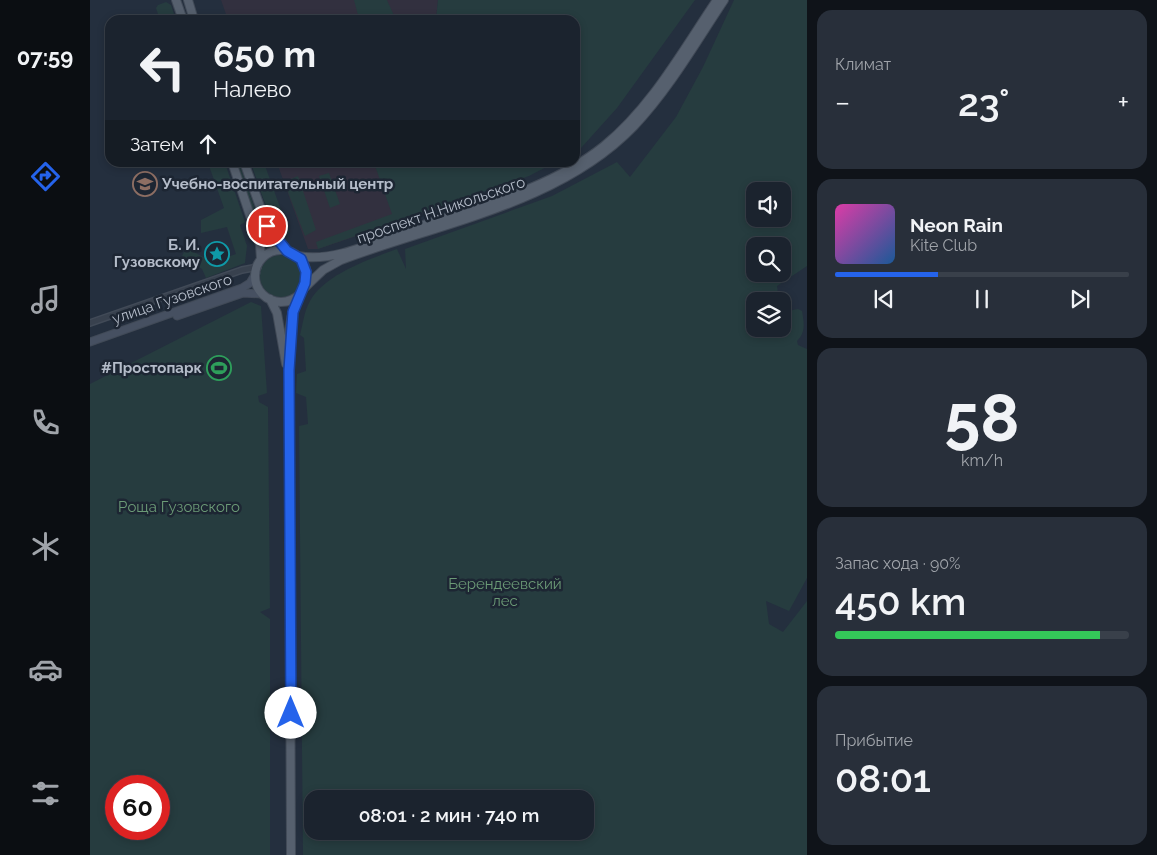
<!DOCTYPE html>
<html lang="ru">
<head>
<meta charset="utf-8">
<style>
	body { margin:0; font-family:Raleway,sans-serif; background:#282f3a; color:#f1f3f6; height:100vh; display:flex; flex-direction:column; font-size:19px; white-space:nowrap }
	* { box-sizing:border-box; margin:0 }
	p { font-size:16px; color:#a0a4aa }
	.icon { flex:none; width:28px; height:28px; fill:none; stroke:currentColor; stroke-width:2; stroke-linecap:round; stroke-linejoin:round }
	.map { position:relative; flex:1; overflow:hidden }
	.side { display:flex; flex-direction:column; gap:10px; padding:10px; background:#0f1319; width:350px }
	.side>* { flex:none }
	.guide { position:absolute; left:15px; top:15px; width:475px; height:152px; border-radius:15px; box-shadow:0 2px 8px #0003,0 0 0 1px #39404a; background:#1b232e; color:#f1f3f6; overflow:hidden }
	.tools { position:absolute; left:656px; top:182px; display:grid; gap:10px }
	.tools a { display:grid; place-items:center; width:45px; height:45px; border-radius:10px; background:#1b232e; box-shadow:0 2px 8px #0003,0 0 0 1px #39404a; font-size:25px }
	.speed { position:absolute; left:15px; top:775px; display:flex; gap:10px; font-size:25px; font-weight:700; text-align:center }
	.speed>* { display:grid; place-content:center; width:65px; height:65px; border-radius:50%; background:#1b232e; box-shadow:0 2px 8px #0003,0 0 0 1px #39404a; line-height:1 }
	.speed .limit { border:8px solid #d22; background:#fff; color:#111 }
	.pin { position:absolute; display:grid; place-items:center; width:42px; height:42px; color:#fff; margin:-21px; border:2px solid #fff; border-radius:50%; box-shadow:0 1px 5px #0007 }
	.me { position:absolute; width:55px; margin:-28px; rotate:0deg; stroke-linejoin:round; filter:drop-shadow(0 0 4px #0008) }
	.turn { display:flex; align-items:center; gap:18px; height:105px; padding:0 25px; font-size:22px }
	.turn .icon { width:65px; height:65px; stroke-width:2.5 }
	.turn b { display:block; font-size:35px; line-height:42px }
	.then { display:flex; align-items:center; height:48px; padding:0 25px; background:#0003; gap:10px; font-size:19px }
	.big { font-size:38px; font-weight:600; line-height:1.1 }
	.side .widget { flex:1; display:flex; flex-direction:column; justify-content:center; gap:8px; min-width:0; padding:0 18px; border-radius:15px; background:#282f3a }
	.side .dial { align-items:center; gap:0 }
	.dial b { font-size:65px; line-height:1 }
	.song { display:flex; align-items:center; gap:15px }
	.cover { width:60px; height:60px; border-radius:8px; background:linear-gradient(135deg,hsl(320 70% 55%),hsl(210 70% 35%)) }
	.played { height:5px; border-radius:2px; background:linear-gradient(90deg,#2563eb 35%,#39404a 35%) }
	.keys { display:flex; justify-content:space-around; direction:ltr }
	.heat { display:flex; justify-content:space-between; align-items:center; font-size:28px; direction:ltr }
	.charge { height:8px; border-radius:4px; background:linear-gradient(90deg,#34c759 90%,#39404a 0) }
	.trip { position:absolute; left:214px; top:790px; width:290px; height:50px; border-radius:15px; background:#1b232e; box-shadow:0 2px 8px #0003,0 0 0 1px #39404a; font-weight:600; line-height:50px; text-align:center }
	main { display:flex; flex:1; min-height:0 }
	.menu { display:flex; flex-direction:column; width:90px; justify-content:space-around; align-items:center; background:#0b0e12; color:#a0a4aa }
	.menu .icon { width:35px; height:35px }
	.menu .selected { color:#2563eb }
	.menu b { font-size:22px; color:#f1f3f6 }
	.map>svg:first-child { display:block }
</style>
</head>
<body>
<main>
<nav class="menu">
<b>07:59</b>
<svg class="icon selected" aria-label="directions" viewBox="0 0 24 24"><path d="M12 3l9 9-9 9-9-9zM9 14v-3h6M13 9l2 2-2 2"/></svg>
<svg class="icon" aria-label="music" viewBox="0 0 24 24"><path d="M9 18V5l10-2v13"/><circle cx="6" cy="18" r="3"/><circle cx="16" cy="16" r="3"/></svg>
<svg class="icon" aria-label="phone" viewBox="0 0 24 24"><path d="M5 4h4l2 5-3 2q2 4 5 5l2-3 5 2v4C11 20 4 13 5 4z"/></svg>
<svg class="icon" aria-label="climate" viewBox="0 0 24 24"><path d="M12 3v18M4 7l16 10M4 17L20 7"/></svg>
<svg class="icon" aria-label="car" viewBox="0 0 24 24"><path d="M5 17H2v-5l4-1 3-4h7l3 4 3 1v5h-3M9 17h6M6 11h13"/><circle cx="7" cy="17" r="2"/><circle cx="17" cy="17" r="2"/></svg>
<svg class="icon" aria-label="filters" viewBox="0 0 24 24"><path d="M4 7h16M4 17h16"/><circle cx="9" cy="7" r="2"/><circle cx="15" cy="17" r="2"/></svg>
</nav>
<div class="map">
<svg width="717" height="855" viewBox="0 0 717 855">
	<rect width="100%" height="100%" fill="#242f3e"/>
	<path fill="#32303f" d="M131 0H348L346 20H138Z
		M187 163H336L350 208 228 249H218Z"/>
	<path fill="#263c3f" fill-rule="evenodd" d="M264 0H297L306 20H266L268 15Z
		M348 0H605L527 108 491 148 485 151V20H346Z
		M644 0H717V266L687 286 689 301H665V329H692L693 312 708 309 712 311C714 323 716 332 707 341L708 345 717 349V578L699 611 676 601 679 624 693 632 717 601V855H213L209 426 218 424 216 397 206 393 207 374 216 371 214 338 210 335C213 324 214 311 220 301 235 274 280 259 307 249L316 269 315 249 462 196 527 162 540 177 586 117 613 67ZM665 191H692V219H665ZM665 246H692V274H665ZM222 799H495V831H222Z
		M76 2 81 5 86 20H70L66 8 68 5Z
		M118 163H135L155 222 150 225 157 246 155 263 116 278 112 269 92 256 96 248 123 262 146 254 137 227 111 233V220L134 208Z
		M146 163H149L167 215 184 245 177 249Z
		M161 163H174L199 232 195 237C177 216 170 189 161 163Z
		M284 163V162L464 163 439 176 228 249 226 242 302 214Z
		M239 173 250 204 240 208 229 176Z
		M208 176 226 230 215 236 194 182Z
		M170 276a21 21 0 1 1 42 0a21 21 0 1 1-42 0Z
		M161 302 171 306 177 393 168 396 169 402 178 407 180 608 170 612 180 619V855H0V384ZM26 786H69V829H26Z"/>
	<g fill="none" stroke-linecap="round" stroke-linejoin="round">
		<defs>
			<path id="minor" d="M0 323 152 270 168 267"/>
			<path id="secondary" d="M87 316 153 293 172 294
				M0 342 152 288 160 283 166 273"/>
			<path id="primary" d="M86 0 93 20
				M98 0 104 20
				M142 162 170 245 171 259
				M154 162 177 226 197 251
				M165 276a26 26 0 1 1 52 0a26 26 0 1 1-52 0Z
				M208 256C245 263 286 241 321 229 386 207 459 190 514 146 562 107 593 50 627 0
				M213 289 233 270 251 260C349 223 469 204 544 126 579 89 606 42 634 0
				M180 299 187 313 196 364
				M201 855 199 385C200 356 195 318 210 293"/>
		</defs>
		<use href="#minor" stroke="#414a57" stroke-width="8"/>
		<use href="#secondary" stroke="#414a57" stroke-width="9"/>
		<use href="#primary" stroke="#414a57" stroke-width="10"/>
		<use href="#minor" stroke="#38414e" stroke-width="5"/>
		<use href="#secondary" stroke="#465061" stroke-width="7"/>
		<use href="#primary" stroke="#56606e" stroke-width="8"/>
	</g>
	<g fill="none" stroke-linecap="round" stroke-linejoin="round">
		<defs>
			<path id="route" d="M177 226 197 251 211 259 216 272 215 283 203 312 199 370 201 713"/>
		</defs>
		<use href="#route" stroke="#184099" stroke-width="12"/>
		<use href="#route" stroke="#2563eb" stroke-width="9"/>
	</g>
	<defs>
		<symbol id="school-ring" viewBox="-11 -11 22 22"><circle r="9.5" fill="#1d2633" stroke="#8d6e63" stroke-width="1.5"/><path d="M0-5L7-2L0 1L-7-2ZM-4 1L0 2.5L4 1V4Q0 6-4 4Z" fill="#8d6e63"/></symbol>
		<symbol id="sight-ring" viewBox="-11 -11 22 22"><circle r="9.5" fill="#1d2633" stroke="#0f9aa8" stroke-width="1.5"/><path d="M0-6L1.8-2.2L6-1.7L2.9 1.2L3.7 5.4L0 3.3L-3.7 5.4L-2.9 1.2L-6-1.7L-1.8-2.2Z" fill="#0f9aa8"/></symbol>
		<symbol id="stadium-ring" viewBox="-11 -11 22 22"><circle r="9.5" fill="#1d2633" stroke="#2e9e5b" stroke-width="1.5"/><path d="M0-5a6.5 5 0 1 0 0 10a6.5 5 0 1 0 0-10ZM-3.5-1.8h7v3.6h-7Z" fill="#2e9e5b"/></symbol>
	</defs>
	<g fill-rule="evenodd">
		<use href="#school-ring" x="41" y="170" width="28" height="28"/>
		<use href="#sight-ring" x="113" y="240" width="28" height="28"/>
		<use href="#stadium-ring" x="115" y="354" width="28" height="28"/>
	</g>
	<g text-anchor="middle" stroke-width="5" stroke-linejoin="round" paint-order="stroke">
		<g font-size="15" font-weight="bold" fill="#b4bcc9" stroke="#1d2633" text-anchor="end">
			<text x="72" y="189" text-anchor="start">Учебно-воспитательный центр</text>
			<text x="110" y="250">Б. И.<tspan x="110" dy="17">Гузовскому</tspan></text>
			<text x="112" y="373">#Простопарк</text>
		</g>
		<g font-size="15" fill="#b4bcc9" stroke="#1d2633">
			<text transform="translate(351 210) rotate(-19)" y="5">проспект Н.Никольского</text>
			<text transform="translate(82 299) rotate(-19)" y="5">улица Гузовского</text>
		</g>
		<g font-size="15" fill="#6b9a76" stroke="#1d2633">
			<text x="89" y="512">Роща Гузовского</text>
			<text x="415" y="589">Берендеевский<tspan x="415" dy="17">лес</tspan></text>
		</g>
	</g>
</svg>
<div class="tools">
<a><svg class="icon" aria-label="sound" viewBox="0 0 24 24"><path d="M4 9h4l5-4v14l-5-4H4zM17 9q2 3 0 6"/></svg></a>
<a><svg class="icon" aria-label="search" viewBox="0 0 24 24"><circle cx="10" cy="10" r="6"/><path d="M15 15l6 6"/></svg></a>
<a><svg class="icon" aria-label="layers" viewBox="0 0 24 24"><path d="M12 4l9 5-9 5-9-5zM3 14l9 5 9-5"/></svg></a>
</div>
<div class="speed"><div class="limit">60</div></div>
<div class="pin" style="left:177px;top:226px;background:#d93025"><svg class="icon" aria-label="arrive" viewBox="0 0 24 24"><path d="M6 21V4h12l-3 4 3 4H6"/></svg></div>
<svg class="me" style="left:201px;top:713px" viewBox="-20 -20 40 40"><circle r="19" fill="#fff"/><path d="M0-13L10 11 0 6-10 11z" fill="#2563eb"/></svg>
<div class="trip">08:01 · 2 мин · 740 m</div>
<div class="guide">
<div class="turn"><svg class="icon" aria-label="left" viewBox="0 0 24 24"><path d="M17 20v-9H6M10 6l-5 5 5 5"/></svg><div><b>650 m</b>Налево</div></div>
<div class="then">Затем<svg class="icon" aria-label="ahead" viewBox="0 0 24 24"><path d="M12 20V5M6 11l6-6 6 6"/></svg></div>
</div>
</div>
<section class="side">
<div class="widget"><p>Климат</p>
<div class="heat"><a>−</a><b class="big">23°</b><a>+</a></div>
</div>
<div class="widget">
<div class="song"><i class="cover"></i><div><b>Neon Rain</b><p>Kite Club</p></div></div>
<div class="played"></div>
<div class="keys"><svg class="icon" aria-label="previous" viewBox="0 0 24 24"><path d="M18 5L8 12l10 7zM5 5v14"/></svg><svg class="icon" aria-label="pause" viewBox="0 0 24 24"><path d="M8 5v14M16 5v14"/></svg><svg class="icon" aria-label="next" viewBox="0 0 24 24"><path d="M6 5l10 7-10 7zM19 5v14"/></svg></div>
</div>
<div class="widget dial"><b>58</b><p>km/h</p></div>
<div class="widget"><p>Запас хода · 90%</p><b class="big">450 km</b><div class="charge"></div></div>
<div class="widget"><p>Прибытие</p><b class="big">08:01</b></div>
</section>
</main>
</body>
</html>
